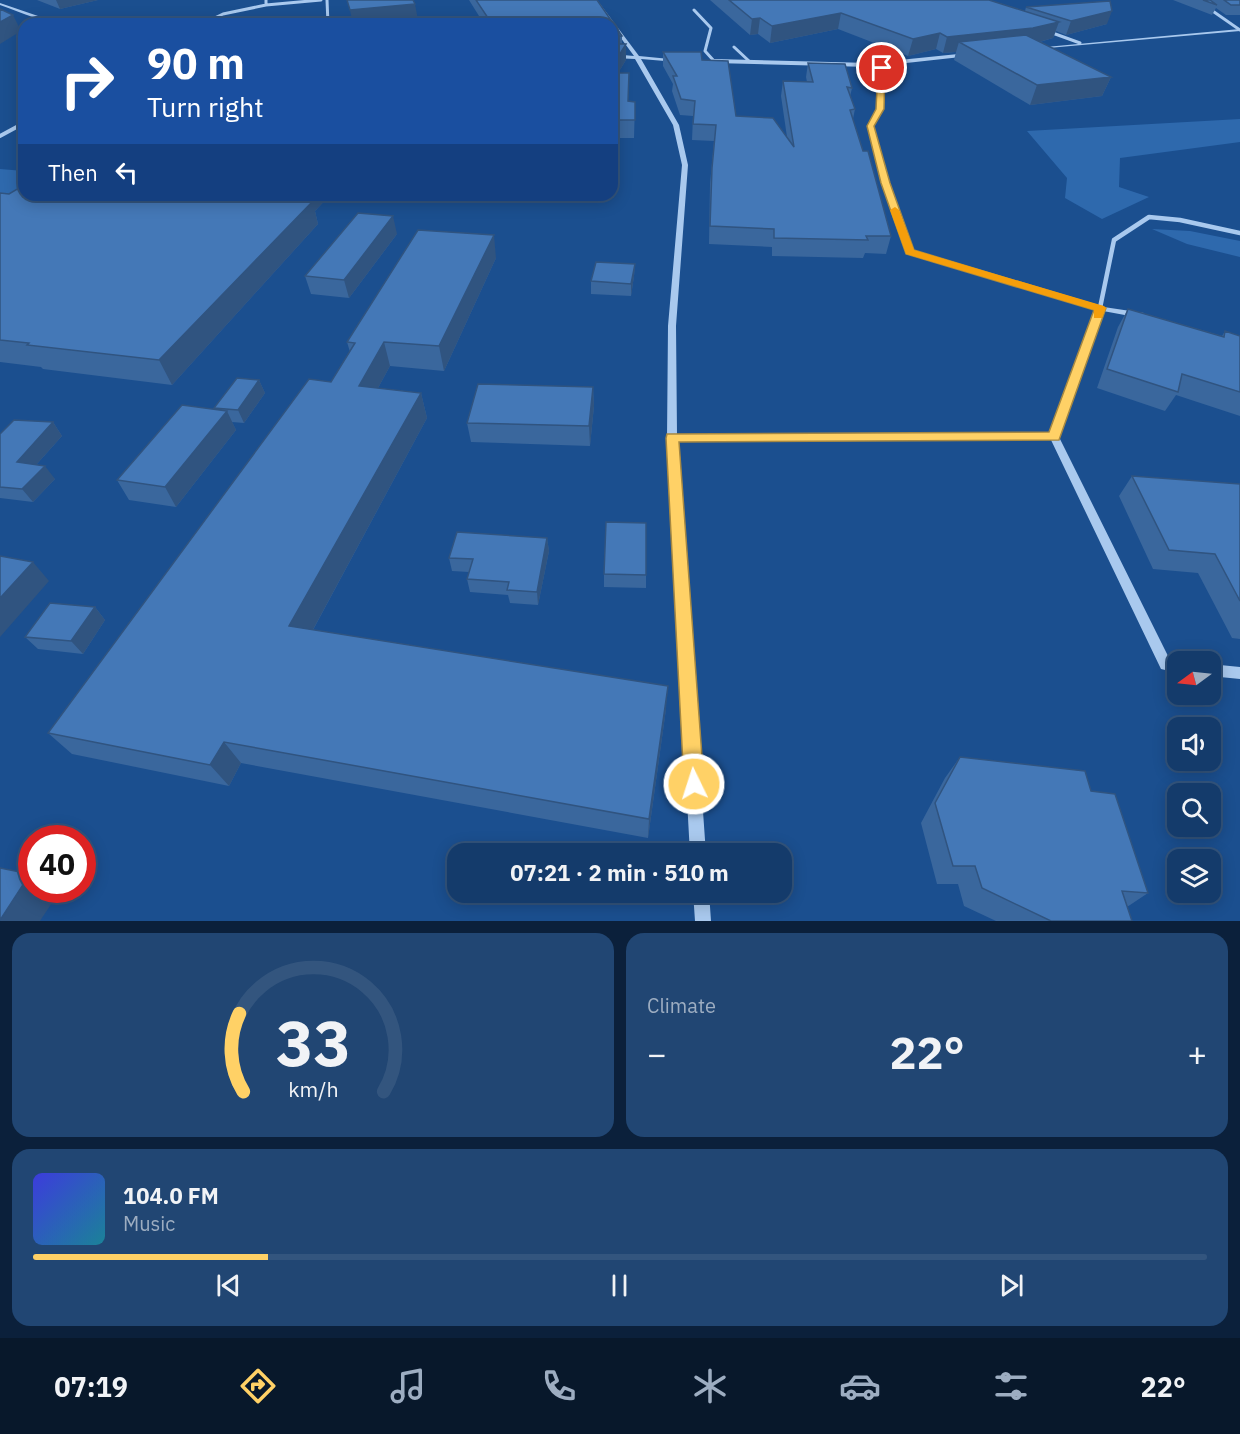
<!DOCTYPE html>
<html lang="en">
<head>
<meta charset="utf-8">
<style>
	body { margin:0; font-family:"IBM Plex Sans",sans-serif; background:#214673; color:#f1f3f6; height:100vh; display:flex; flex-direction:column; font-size:22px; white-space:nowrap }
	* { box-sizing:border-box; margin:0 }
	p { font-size:20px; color:#9dadc1 }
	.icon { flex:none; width:33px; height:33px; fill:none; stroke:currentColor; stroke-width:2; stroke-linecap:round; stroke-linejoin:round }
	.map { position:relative; height:921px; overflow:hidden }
	.panel { display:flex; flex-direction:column; gap:12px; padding:12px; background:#0b203b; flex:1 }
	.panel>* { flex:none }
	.top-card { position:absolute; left:18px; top:18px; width:600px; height:183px; border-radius:18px; box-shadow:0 3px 15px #0003,0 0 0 2px #33557e; background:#1a4fa0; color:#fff; overflow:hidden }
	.needle { width:39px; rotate:255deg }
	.tools { position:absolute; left:1167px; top:651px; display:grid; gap:12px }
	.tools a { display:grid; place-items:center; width:54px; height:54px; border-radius:12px; background:#143b6b; box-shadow:0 3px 15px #0003,0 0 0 2px #33557e; font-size:30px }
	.speed { position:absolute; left:18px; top:825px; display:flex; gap:12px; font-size:30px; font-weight:700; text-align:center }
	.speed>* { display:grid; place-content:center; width:78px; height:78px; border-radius:50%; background:#143b6b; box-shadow:0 3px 15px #0003,0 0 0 2px #33557e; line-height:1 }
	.speed .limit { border:9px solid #d22; background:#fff; color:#111 }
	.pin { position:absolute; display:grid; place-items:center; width:51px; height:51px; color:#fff; margin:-26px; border:3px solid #fff; border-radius:50%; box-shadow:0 2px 6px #0007 }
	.me { position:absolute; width:66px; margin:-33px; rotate:356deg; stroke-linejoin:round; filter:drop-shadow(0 0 4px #0008) }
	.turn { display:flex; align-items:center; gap:21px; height:126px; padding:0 30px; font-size:27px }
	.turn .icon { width:78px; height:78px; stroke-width:2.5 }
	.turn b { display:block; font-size:42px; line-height:51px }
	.then { display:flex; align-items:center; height:57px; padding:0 30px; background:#0003; gap:12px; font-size:22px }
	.big { font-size:45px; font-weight:800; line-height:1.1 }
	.panel .tile { flex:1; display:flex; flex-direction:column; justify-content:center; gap:9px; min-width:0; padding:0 21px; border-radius:18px; background:#214673 }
	.panel .dial { align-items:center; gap:0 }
	.dial svg { height:156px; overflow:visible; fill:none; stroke:#33557e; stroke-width:7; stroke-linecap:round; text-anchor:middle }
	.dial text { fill:#f1f3f6; stroke:none }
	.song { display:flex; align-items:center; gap:18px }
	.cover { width:72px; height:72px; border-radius:9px; background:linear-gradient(135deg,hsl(240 70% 55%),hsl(190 70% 35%)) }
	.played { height:6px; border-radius:3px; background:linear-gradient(90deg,#ffd166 20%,#33557e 20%) }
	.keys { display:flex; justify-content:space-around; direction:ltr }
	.heat { display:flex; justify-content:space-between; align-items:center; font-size:33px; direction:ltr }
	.panel .tiles { flex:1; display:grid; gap:12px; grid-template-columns:1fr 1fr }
	.tile:last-child { grid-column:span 2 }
	.trip { position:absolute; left:447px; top:843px; width:345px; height:60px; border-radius:18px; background:#143b6b; box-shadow:0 3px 15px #0003,0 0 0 2px #33557e; font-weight:800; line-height:60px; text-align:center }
	.tab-bar { display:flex; height:96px; justify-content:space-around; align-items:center; background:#08182b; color:#9dadc1 }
	.tab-bar .icon { width:42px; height:42px }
	.tab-bar .current { color:#ffd166 }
	.tab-bar b { font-size:27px; color:#f1f3f6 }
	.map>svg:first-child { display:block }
</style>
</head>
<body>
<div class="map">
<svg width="1240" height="921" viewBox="0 0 1240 921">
	<rect width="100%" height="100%" fill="#1b4f8f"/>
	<path fill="#2e69ad" d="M1240 119V142L1120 158 1119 187 1149 197 1102 219 1065 198 1067 178 1027 131Z
		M0 169 24 171V195L0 205Z
		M1152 229 1190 231 1240 241V257L1187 244Z"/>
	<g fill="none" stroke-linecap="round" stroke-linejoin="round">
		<path stroke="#a9c9ee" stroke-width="3" d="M327 0 328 24
			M1202 0 1204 5 1240 30
			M266 5 321 0
			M694 10 711 28 705 51 714 61
			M202 24 223 14 266 5V0
			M1047 31 1080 43
			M734 47 749 61
			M879 65 883 81"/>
		<path stroke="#a9c9ee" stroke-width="4" d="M884 80 880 104 871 126 885 183
			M0 136 24 123"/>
		<path stroke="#a9c9ee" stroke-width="4.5" d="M885 181 909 252 1100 308 1114 240 1149 217 1180 220 1240 233"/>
		<path fill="#a9c9ee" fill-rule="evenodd" d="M593 0H597L639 56 680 60 677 62 641 59 679 125 688 165 676 326 677 434H1050L1097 306 1144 313V317L1141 318 1103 311 1059 437 1170 660 1179 662H1178V673L1161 669 1051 440 677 441 706 854H690L667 438 668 326 682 165 673 125 635 59 612 58V54L634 56Z
			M0 3 38 16 70 24C46 24 22 13 0 5Z
			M1240 29V31L1037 49 1035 48Z
			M968 53 970 56 870 67 714 63 711 61 714 59 870 63Z
			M1210 664 1240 667V679L1210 676Z
			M693 892H709L711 921H695Z"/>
	</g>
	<path fill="#3a679d" d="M37 0H98L60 9Z
		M469 0H597L622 36V44L626 60 618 73 628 101 635 102 634 138H617L612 163V24H484Z
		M710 0H989L1025 11 1026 7 1107 24 1066 35 1056 31 1053 38 1040 42 1111 77 1102 96 1030 105 954 60 956 52 943 53 936 49 908 56 838 29 770 43 758 34 750 35Z
		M1173 0H1240V15H1226L1216 8 1212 15Z
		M663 52 702 60 736 116 787 137 781 96 783 81 807 82 806 77 808 63 852 88 850 97 855 109 853 119 891 236 886 254 865 253 863 258 772 256V247L709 244 710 184 714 141 692 140 693 116 680 115 672 91 673 84 663 66Z
		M0 193 24 195H330L315 211 318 224 172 385 43 369 41 367 0 362Z
		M397 234 349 298 311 294 305 276Z
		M496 258 444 371 390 366 378 388 421 393 427 418 313 630 666 709 648 838 241 763 229 786 72 754 48 733 331 382 350 352 347 342Z
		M635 264 634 276 631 296 591 294V281Z
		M1128 309 1222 336 1225 331 1240 336V416L1176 395 1165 411 1097 388 1118 327Z
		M259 380 265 393 244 423 232 422 236 430 176 507 129 500 117 480 215 409Z
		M593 387 594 406 590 446 471 442 467 423Z
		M53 422 62 436 36 465 55 479 33 502 0 498V434Z
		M1132 476 1240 484V639L1232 638 1198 573 1153 569 1119 496Z
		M547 538 549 551 538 605 510 603 508 595 470 592 467 579 469 572 452 571 449 558Z
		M604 574 646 575V588L604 587Z
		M95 607 105 620 83 654 38 649 25 637Z
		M960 757 1091 791 1148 893 1127 907 1132 921H996L964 906 958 884H937L921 823 945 778Z"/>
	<path fill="#305480" d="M56 0H98L60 9Z
		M415 4 418 20 369 24H353L350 10Z
		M1112 11 1107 24 1066 35 1071 21Z
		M841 13 838 29 770 43 772 26Z
		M13 15 21 31 0 44V22Z
		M760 18 758 34 750 35 752 19Z
		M1059 22 1053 38 1028 45 959 42 956 52 943 53 947 37Z
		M940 33 936 49 908 56 913 39Z
		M626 44V60L612 83V67Z
		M1111 77 1102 96 1030 105 1037 85Z
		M616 120 617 138 612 163V143Z
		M302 195H330L315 211 318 224 172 385 159 360Z
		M393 216 397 234 349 298 344 280Z
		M494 235 496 258 444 371 439 346Z
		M635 264 634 276 631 296V284Z
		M384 342 390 366 366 410 359 386Z
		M259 380 265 393 244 423 238 410Z
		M593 387 594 406 590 446 589 426Z
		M421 393 427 418 302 650 289 626Z
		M227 411 236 430 176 507 165 487Z
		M53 422 62 436 27 475 17 462Z
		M45 466 55 479 33 502 22 489Z
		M547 538 549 551 538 605 537 592Z
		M33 562 49 581 0 637V598Z
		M95 607 105 620 83 654 71 641Z
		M668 686 666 709 648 838 649 819Z
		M224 742 241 763 229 786 210 765Z
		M30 874 32 875V890H55L59 892 40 921H0Z"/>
	<path fill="#4478b7" stroke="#305480" stroke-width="1.5" d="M347 0H413L415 4 350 10Z
		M476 0H597L622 36 612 37V24H492Z
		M729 0H989L1059 22 1033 28 947 37 940 33 913 39 841 13 772 26 760 18 752 19Z
		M1203 0H1210L1217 5Z
		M1224 0H1240V5H1231Z
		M1110 1 1112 11 1071 21 1026 7Z
		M0 9 13 15 0 22Z
		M1026 35 1111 77 1037 85 959 42Z
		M612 44H626L612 67Z
		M663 52H701L702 60 728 61 736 116 773 118 794 147 783 81 813 82 808 63 845 64 852 88 847 87 855 109 850 110 863 151H868L891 236H866L868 240 774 238V229L710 226 712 168 716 125 693 124 695 101 681 99 673 76H677Z
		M612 73H629L628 101 635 102V120H616L612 143Z
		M24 185V195H302L296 201 312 202 159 360 27 345 29 343 0 340V193L9 194Z
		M358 213 393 216 344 280 305 276Z
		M418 230 494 235 439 346 384 342 359 386 421 393 289 626 668 686 649 819 224 742 210 765 48 733 309 379 331 382 355 343 347 342Z
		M596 262 635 264 631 284 591 281Z
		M1128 309 1224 337 1225 331 1240 336V392L1182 374 1178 392 1107 369Z
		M237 378 259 380 238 410 214 408Z
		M478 384 593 387 589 426 467 423Z
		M182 405 227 411 165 487 117 480Z
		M14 420 53 422 17 462 45 466 22 489 0 487V434Z
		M1132 476 1240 484V601L1215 554 1169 550Z
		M606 522 646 523V575L604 574Z
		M457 532 547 538 537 592 507 590 509 582 467 579 473 559 449 558Z
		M0 556 33 562 0 598Z
		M50 603 95 607 71 641 25 637Z
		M960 757 1085 771 1091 791 1115 794 1148 893 1122 891 1132 921H1051L982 888 975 866H953L935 803Z
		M0 868 30 874 0 920Z"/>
	<path fill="#ffd166" stroke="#a68842" stroke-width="1.5" d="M882 66 885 68 884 109 874 126 890 183 914 250 1106 308 1059 440 679 442 704 784 701 791 694 794 687 791 684 784 666 438 667 434 1049 432 1094 310 906 254 881 183 867 126 876 109 878 68Z"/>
	<path fill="#f59e0b" d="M895 207 899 210 914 250 1104 306 1106 308 1102 318H1094V310L906 254 890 210Z"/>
</svg>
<div class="tools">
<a><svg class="needle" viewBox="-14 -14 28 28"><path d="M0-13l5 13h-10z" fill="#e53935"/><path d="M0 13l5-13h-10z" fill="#9dadc1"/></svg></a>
<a><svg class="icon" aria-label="sound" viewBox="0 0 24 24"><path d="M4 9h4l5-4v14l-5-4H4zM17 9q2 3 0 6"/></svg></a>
<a><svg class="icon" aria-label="search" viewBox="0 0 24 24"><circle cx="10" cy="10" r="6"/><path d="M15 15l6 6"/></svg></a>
<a><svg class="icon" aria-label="layers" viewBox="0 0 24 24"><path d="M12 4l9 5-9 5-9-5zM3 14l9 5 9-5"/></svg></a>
</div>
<div class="speed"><div class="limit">40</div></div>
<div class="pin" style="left:882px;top:68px;background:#d93025"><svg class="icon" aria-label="arrive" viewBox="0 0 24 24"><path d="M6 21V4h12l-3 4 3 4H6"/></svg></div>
<svg class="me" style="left:694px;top:784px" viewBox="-20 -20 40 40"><circle r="17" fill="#ffd166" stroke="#fff" stroke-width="3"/><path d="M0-11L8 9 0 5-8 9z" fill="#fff"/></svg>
<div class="trip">07:21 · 2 min · 510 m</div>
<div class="top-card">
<div class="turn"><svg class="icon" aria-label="right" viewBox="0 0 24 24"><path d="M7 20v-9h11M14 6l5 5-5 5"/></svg><div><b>90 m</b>Turn right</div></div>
<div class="then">Then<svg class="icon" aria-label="left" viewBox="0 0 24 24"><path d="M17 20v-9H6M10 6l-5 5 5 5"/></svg></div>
</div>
</div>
<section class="panel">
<div class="tiles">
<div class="tile dial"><svg viewBox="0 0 100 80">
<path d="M14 69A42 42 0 1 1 86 69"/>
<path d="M14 69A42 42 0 0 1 12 29" stroke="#ffd166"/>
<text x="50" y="56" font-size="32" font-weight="700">33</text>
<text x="50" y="72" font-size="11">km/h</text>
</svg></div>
<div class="tile"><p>Climate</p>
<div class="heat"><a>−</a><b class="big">22°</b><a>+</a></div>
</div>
<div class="tile">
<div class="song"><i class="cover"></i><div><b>104.0 FM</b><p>Music</p></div></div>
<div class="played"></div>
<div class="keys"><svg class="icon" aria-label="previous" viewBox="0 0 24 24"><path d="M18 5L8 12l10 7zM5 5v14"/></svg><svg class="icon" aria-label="pause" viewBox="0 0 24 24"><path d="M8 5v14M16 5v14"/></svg><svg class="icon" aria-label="next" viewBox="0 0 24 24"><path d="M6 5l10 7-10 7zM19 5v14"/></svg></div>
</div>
</div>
</section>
<nav class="tab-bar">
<b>07:19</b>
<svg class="icon current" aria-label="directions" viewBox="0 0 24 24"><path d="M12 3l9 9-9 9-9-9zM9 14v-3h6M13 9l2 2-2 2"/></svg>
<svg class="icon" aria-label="music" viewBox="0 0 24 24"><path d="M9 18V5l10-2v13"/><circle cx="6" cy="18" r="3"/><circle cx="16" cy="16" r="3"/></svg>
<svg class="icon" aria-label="phone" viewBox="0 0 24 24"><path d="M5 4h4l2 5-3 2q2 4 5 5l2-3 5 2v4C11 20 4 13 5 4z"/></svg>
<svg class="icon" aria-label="climate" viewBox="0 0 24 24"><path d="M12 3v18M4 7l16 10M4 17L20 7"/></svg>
<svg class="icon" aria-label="car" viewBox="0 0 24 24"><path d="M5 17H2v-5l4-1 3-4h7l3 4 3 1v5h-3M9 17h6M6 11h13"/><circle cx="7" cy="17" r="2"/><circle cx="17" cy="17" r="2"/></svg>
<svg class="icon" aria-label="filters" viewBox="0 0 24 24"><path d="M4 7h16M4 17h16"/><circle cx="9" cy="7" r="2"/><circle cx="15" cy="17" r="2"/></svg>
<b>22°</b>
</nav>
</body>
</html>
